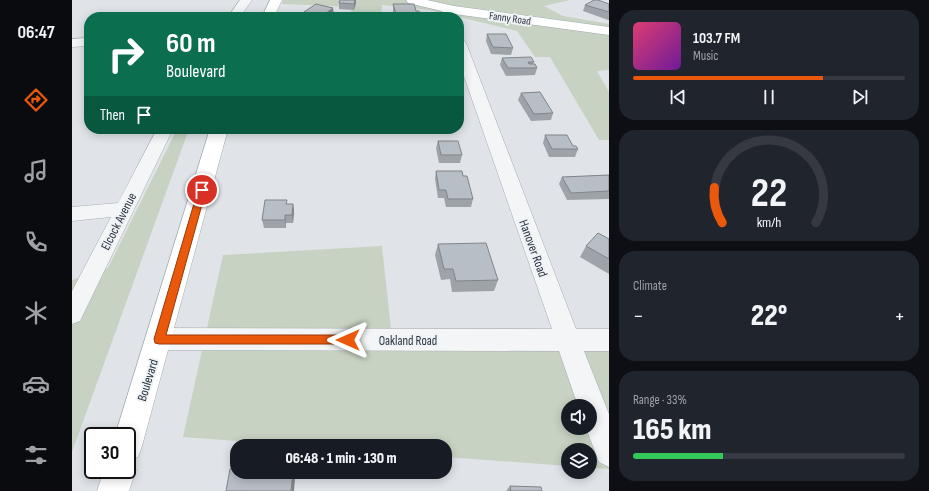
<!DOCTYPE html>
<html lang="en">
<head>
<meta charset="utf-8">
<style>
	body { margin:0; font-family:"Sofia Sans Condensed",sans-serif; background:#20242c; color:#f1f3f6; height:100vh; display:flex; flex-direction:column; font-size:15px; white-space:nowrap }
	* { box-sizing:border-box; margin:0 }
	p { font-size:13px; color:#9ea1a6 }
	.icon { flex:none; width:22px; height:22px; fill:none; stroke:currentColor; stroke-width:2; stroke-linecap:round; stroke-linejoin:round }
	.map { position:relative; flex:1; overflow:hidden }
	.side { display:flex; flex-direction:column; gap:10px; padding:10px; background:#0d0f14; width:320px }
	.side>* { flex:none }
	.hud { position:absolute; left:12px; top:12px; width:380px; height:122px; border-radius:16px; box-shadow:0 2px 10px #0003; background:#0b6e4f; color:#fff; overflow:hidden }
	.controls { position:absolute; left:489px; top:399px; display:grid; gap:8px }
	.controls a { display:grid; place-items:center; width:36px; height:36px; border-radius:50%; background:#171b24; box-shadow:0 2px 10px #0003; font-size:20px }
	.speed { position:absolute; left:12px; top:427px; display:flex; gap:8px; font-size:20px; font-weight:700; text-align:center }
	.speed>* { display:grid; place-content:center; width:52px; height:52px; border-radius:50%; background:#171b24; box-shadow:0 2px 10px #0003; line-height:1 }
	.speed .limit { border:2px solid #111; border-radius:6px; background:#fff; color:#111 }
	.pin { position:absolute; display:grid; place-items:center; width:34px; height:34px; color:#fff; margin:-17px; border:2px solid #fff; border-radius:50%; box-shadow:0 1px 4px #0007 }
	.me { position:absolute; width:44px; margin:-22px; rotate:270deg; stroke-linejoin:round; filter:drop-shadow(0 0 3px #0008) }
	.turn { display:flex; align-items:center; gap:14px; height:84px; padding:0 16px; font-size:18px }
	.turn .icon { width:52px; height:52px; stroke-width:2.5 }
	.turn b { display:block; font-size:28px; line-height:34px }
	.then { display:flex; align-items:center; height:38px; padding:0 16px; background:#0003; gap:8px; font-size:15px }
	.big { font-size:30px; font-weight:800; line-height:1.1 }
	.side .card { flex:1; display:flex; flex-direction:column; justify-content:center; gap:6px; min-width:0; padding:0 14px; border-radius:16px; background:#20242c }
	.side .dial { align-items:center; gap:0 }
	.dial svg { height:104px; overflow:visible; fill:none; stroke:#363941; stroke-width:7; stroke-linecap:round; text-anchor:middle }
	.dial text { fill:#f1f3f6; stroke:none }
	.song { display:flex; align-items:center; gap:12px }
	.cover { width:48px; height:48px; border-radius:6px; background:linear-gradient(135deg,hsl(340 70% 55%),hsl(280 70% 35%)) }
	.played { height:4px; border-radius:2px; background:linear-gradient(90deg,#ea580c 70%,#363941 70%) }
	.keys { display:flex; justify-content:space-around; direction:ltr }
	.heat { display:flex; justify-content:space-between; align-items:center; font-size:22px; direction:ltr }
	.charge { height:6px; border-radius:3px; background:linear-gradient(90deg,#34c759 33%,#363941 0) }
	.trip { position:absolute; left:158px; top:439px; width:222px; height:40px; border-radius:16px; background:#171b24; box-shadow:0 2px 10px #0003; font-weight:800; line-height:40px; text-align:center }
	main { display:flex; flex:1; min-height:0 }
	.tab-bar { display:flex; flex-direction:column; width:72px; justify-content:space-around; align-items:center; background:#090b0e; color:#9ea1a6 }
	.tab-bar .icon { width:28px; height:28px }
	.tab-bar .on { color:#ea580c }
	.tab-bar b { font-size:18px; color:#f1f3f6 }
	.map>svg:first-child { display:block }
</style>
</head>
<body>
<main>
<nav class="tab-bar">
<b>06:47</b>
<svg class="icon on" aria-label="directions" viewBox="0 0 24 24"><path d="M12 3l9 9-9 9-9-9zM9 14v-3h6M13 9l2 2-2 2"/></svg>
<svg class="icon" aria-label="music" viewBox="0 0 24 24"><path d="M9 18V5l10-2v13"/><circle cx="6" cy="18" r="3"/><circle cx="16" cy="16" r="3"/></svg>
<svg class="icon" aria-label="phone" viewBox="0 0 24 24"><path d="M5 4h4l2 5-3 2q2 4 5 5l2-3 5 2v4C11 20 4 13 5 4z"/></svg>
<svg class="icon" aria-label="climate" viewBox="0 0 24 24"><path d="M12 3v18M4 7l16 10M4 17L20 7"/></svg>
<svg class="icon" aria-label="car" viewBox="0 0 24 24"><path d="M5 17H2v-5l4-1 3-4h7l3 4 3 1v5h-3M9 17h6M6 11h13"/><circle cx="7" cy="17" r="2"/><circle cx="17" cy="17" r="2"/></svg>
<svg class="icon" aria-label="filters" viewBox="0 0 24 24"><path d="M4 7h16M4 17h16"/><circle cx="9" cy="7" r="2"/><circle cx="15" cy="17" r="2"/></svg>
</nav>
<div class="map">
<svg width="537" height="491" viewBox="0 0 537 491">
	<rect width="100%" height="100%" fill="#e0e4e8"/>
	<path fill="#c7d2c2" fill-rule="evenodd" d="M211 0H498L472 6 491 16 537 24V70L525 71 537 92V140H527L478 57H463L445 31 358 10 310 5 309 17H276L281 7 210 4Z
		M105 129H117L0 452V280L36 268Z
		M310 246 320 338 537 341V469L518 468V450H496V466L373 457V446H231L111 437 151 255ZM496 406H518V428H496Z"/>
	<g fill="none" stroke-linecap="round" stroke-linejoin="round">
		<defs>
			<path id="minor" d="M168 0H180L168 17H156Z
				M375 5 379 6 384 17H372L369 8 371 6Z
				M17 38V46L0 47V39Z
				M387 39 392 40 394 43 504 329H537V351H512L537 414V467L527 462 514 428H518V406H506L487 351 87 350 78 347 75 339 78 331 87 328 480 329 387 62Z
				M85 129H101L8 321 0 324V291L39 217 0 221V207L46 203Z"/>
			<path id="major" d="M198 0H210L202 17H190Z
				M334 0H355L382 6 537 27V35L382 14 336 3Z
				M138 129H156L70 446 66 457 59 459 64 470 57 491H25L32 470H55V436H43Z"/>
		</defs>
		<use href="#minor" stroke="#a6abb2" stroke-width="1"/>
		<use href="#major" stroke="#a0aab3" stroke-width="1"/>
		<use href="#minor" fill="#f3f5f7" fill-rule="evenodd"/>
		<use href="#major" fill="#fff" fill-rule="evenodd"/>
	</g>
	<path fill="#9ea3a9" d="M268 0H284V3L282 10 267 9V3Z
		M321 4 344 11 348 15V17H322L321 11Z
		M537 4V20H536L511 11 513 5Z
		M232 12 262 14 258 17H233Z
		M415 34 441 48 439 55 419 54 414 41Z
		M430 58 462 62 461 64 465 68 463 75 434 76 428 65Z
		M449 93 481 113 479 120 459 121 446 100Z
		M473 135 501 146 506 149 503 157H477L471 143Z
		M366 141 390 155 388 163H367L364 148Z
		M364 171 391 176 401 199 399 207H374L372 198H366L363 179Z
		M537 175V199L495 200 487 184 490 177Z
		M215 204H221L222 211 221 223H214V228H192L190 220Z
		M537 239V274L508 257 514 246Z
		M366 244 426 280 422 291 380 292 378 279 369 280 363 255Z
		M438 486 470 491H434Z"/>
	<path fill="#81858a" d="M283 0H284V3L282 10V4Z
		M261 8 262 14 258 17H250V16Z
		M221 204 222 211 221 223 220 215Z
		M213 215 214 223V228L213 220Z
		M221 472 223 478 222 491H219Z"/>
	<path fill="#b8bec5" stroke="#81858a" d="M268 0H283L282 4 267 3Z
		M522 0H526L537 4V12L513 5Z
		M244 4 261 8 250 16 232 12Z
		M321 4H342L344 11H347L348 15H344L345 17H325Z
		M415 34H434L441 48 421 47Z
		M459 57 462 62H456L457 64H463L465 68H436L430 58Z
		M468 92 481 113 462 114 449 93Z
		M473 135H495L501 146H504L506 149H480Z
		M366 141H386L390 155H369Z
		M364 171H390L391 176H395L401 199H376L374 190H367Z
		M537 175V191L499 193 490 177Z
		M193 200H215L214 204H221L220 215H213V220H190Z
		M526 233 537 239V259L514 246Z
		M414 243 426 280 384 281 381 269H372L366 244Z
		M158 469H165V472H221L219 491H154Z
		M438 486 469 487 470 491H439Z"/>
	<path fill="#ea580c" stroke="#983908" d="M130 187 134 190 94 335H276L279 336 281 340 279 343 276 344H87L83 343 82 339 126 190Z"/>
	<g text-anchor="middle" stroke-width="4" stroke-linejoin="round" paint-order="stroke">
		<g font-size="11" fill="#2a333f" stroke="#f0f3f6">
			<text transform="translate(438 18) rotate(8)" y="4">Fanny Road</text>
		</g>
		<g font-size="13" fill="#2a333f" stroke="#f0f3f6">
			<text transform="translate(46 221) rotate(-63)" y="5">Elcock Avenue</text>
			<text transform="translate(462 248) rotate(70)" y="5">Hanover Road</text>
			<text x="336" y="345">Oakland Road</text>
			<text transform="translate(75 380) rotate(-73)" y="5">Boulevard</text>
		</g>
	</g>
</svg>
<div class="controls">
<a><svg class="icon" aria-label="sound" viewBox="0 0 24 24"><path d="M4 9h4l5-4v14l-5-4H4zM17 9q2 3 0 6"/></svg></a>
<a><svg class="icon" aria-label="layers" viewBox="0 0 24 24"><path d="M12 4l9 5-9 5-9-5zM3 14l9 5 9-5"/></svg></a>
</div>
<div class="speed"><div class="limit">30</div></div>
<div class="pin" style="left:130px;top:190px;background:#d93025"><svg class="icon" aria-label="arrive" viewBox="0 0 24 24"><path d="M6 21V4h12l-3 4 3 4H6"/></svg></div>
<svg class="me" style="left:276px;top:340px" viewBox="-20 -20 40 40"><path d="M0-17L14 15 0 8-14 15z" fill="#ea580c" stroke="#fff" stroke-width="4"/></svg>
<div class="trip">06:48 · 1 min · 130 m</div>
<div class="hud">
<div class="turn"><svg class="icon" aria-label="right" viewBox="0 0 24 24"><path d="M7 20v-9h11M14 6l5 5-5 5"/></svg><div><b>60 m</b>Boulevard</div></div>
<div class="then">Then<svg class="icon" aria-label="arrive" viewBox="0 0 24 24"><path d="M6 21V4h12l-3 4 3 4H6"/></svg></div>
</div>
</div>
<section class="side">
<div class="card">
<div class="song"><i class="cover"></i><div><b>103.7 FM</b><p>Music</p></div></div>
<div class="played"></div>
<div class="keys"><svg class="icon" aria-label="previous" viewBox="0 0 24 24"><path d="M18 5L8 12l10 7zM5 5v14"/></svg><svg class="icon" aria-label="pause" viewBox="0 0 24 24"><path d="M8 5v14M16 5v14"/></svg><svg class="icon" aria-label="next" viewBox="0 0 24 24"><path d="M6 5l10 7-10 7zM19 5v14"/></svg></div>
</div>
<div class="card dial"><svg viewBox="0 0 100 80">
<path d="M14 69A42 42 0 1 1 86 69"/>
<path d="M14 69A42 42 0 0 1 8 42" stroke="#ea580c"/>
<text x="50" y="56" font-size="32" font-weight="700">22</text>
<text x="50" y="72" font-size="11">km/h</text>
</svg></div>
<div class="card"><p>Climate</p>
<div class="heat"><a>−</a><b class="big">22°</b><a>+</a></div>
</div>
<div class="card"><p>Range · 33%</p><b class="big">165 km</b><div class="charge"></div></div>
</section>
</main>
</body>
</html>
